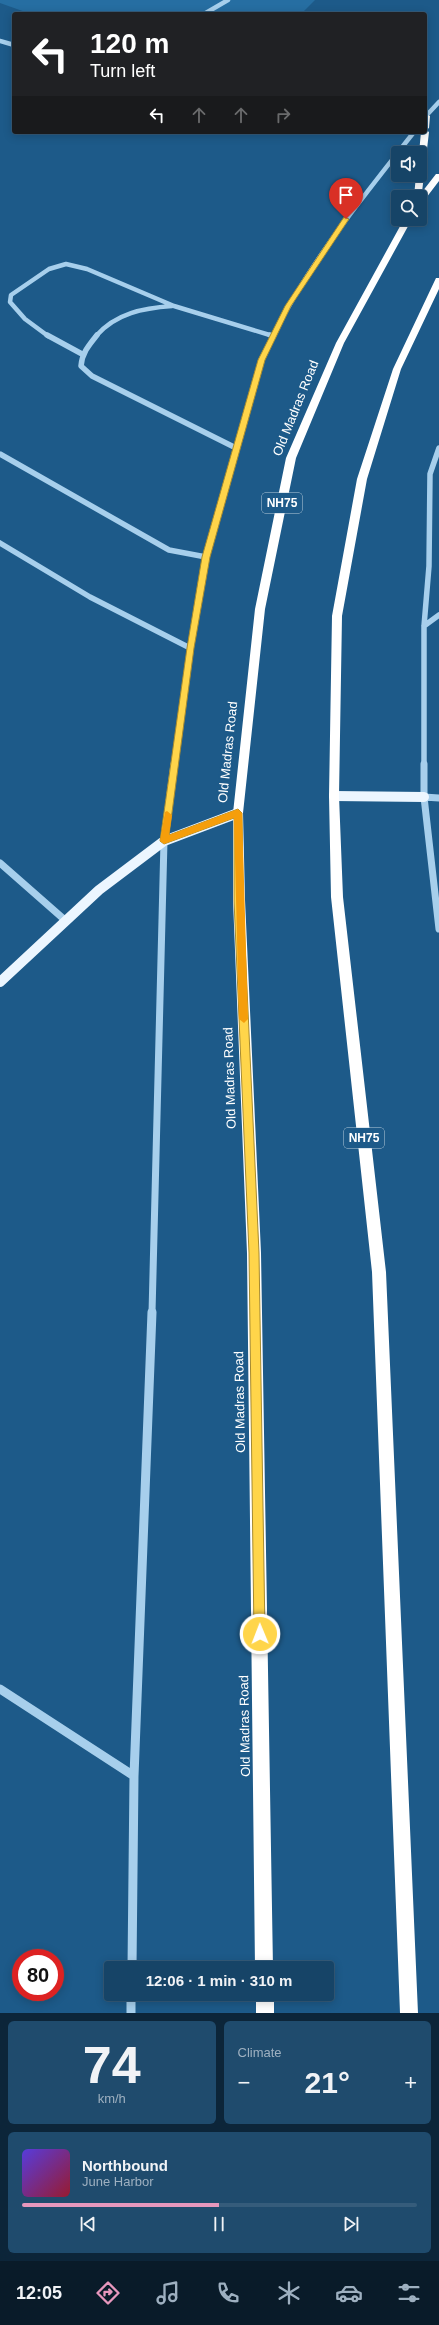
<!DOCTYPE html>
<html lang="en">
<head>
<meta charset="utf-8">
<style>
	body { margin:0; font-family:Arial,sans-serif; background:#1f4b6d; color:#f1f3f6; height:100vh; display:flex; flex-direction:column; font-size:15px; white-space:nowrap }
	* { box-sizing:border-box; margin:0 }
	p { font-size:13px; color:#9eb0c0 }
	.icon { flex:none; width:22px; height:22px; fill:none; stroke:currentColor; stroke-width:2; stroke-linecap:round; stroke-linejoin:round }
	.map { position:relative; height:2013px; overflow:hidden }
	.side { display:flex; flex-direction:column; gap:8px; padding:8px; background:#0c2539; flex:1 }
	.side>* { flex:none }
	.top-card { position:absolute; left:12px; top:12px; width:415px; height:122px; border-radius:4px; box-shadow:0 2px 10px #0003,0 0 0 1px #355c7b; background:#202124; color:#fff; overflow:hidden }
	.buttons { position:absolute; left:391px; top:146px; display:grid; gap:8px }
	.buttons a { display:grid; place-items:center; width:36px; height:36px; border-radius:4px; background:#164467; box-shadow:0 2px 10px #0003,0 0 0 1px #355c7b; font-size:20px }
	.speed { position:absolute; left:12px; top:1949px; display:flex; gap:8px; font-size:20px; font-weight:700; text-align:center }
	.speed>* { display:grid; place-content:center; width:52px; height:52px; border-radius:50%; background:#164467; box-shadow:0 2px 10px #0003,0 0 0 1px #355c7b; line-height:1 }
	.speed .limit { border:6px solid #d22; background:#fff; color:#111 }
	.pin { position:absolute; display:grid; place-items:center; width:34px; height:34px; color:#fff; margin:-41px -17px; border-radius:50% 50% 50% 0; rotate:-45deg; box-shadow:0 0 4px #0007 }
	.pin .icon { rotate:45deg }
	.me { position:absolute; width:44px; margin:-22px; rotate:359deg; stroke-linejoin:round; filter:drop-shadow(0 0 3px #0008) }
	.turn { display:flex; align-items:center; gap:14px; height:84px; padding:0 12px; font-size:18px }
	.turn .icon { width:52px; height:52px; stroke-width:2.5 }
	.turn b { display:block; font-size:28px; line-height:34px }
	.lanes { display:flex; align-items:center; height:38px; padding:0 12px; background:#0003; justify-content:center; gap:20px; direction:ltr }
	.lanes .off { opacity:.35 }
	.big { font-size:30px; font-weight:700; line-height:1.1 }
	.side .tile { flex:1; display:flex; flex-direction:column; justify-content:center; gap:6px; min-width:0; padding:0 14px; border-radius:6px; background:#1f4b6d }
	.side .dial { align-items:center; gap:0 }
	.dial b { font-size:52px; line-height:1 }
	.song { display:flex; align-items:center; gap:12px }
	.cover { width:48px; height:48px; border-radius:6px; background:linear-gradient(135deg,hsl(250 70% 55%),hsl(350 70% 35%)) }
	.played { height:4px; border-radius:2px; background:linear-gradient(90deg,#e797bd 50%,#355c7b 50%) }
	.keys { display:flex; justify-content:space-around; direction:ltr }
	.heat { display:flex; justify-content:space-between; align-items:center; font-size:22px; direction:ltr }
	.side .tiles { flex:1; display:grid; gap:8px; grid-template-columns:1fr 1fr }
	.tile:last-child { grid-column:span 2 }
	.trip { position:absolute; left:104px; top:1961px; width:230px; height:40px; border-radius:4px; background:#164467; box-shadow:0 2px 10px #0003,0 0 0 1px #355c7b; font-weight:700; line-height:40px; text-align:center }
	.menu { display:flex; height:64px; justify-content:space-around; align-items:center; background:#091b29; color:#9eb0c0 }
	.menu .icon { width:28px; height:28px }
	.menu .active { color:#e797bd }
	.menu b { font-size:18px; color:#f1f3f6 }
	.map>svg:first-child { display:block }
</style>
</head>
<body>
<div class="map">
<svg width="439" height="2013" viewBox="0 0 439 2013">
	<rect width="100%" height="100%" fill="#1d5a89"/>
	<path fill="#266ea2" d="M0 0H315L301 14H31L0 3Z"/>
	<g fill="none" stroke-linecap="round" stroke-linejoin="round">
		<path stroke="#a7cfec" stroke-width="4.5" d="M204 14 228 0
			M0 41 14 45
			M425 117 439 102
			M48 336 25 319 10 302 11 295 49 269 66 264 87 269 174 306 273 336
			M96 336C116 313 144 308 172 306
			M273 336C310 261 363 197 414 132"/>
		<path stroke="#a7cfec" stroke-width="5.5" d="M47 335 82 354
			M97 335C89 345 82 353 81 366L92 376 236 448
			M270 335 273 336
			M0 454 169 550 206 557
			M0 543 90 597 190 648
			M424 626 439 615
			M174 765 190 648 206 557 261 360 274 335
			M424 765V626L429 566 430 474 439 448"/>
		<path stroke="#a7cfec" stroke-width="7" d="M424 764V797L439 929
			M424 797 439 798
			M0 863 66 921
			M152 1313 164 841 174 764"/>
		<path stroke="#a7cfec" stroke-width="9" d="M0 1689 134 1776
			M132 1968 134 1776 152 1312
			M131 1994V2013"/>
		<path stroke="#ecf6ff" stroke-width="10" d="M334 796 424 797
			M0 982 99 890 164 841 238 813"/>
		<path fill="#fff" fill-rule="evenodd" d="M425 114 430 116 429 128 426 130 429 132 422 192 436 174H439V181L423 202H420V197H414L416 175H420L419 153 421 132H425Z
			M404 219H412L344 343 296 458 265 609 243 813 245 900 261 1253 273 1968H255L247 1253 233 900V813L255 609 286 458 336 343Z
			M436 278H439V289L401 369 367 479 342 616 339 796 343 897 386 1272 418 2013H400L372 1272 331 897 329 796 332 616 357 479 393 369Z
			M256 1994H274V2013H256Z"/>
	</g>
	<path fill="#ffd54a" stroke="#a68a30" d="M344 217 349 219 291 306 265 360 210 557 194 648 169 835 238 809 242 813 243 900 259 1253 265 1634 264 1639 260 1640 255 1639 254 1634 249 1253 234 900V818L164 844 160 841 187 648 202 557 258 360 285 306Z"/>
	<path fill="#f59e0b" d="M238 809 242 813 248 1019 244 1023 239 1019 234 818 164 844 160 841 165 812 167 811 172 815 169 835Z"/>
	<g text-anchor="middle" stroke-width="4" stroke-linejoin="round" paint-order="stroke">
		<g fill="#1d5a89" stroke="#bbcedc" stroke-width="1">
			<rect x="262" y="493" width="40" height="20" rx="3"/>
			<rect x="344" y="1128" width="40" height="20" rx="3"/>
		</g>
		<g font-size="12" font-weight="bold" fill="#fff">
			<text x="282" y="507">NH75</text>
			<text x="364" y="1142">NH75</text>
		</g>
		<g font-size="13" fill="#fff" stroke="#1d5a89">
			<text transform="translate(295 408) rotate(-68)" y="5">Old Madras Road</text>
			<text transform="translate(227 752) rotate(-84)" y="5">Old Madras Road</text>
			<text transform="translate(229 1078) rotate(-92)" y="5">Old Madras Road</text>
			<text transform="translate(239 1402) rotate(-91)" y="5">Old Madras Road</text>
			<text transform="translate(244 1726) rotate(-91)" y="5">Old Madras Road</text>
		</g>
	</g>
</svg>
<div class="buttons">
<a><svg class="icon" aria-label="sound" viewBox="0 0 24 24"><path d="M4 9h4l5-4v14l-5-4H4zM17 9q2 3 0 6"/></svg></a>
<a><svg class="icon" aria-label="search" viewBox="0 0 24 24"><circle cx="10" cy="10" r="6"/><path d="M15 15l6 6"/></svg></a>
</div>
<div class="speed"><div class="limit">80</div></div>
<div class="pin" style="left:346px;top:219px;background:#d93025"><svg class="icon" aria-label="arrive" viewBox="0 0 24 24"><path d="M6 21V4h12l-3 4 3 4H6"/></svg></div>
<svg class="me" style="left:260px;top:1634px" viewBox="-20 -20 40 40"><circle r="17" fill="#ffd54a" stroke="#fff" stroke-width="3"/><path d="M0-11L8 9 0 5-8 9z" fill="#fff"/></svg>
<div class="trip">12:06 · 1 min · 310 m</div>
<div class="top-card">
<div class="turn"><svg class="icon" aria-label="left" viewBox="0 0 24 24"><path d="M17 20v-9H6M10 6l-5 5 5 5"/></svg><div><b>120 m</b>Turn left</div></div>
<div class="lanes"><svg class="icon" aria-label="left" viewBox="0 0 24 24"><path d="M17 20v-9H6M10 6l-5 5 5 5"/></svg><svg class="icon off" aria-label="ahead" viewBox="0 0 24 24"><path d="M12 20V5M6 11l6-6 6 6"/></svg><svg class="icon off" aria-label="ahead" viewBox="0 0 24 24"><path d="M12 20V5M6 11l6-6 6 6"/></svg><svg class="icon off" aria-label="right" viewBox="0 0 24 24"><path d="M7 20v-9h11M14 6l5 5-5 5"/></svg></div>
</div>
</div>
<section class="side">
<div class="tiles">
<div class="tile dial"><b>74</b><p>km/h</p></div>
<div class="tile"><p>Climate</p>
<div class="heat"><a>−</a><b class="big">21°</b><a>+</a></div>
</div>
<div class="tile">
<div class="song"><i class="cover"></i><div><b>Northbound</b><p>June Harbor</p></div></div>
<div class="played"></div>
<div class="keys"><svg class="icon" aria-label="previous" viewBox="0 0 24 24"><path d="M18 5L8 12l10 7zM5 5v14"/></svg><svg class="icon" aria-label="pause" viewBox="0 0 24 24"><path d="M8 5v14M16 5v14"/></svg><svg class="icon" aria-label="next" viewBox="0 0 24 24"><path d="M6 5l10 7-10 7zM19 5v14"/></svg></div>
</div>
</div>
</section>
<nav class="menu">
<b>12:05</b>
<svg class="icon active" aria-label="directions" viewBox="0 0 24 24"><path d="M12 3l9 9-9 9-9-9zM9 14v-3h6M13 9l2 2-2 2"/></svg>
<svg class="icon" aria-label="music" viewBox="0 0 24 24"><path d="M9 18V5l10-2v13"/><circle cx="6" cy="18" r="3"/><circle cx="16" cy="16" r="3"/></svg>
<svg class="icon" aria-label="phone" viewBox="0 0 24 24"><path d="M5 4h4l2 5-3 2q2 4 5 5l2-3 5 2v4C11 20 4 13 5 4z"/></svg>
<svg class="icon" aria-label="climate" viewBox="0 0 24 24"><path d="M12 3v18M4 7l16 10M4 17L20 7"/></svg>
<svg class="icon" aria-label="car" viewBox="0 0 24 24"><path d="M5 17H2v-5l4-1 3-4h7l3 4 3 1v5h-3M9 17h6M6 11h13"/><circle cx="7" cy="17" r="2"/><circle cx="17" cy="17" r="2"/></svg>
<svg class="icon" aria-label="filters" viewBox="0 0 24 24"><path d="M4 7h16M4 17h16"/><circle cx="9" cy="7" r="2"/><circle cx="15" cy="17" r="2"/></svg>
</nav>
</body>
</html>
